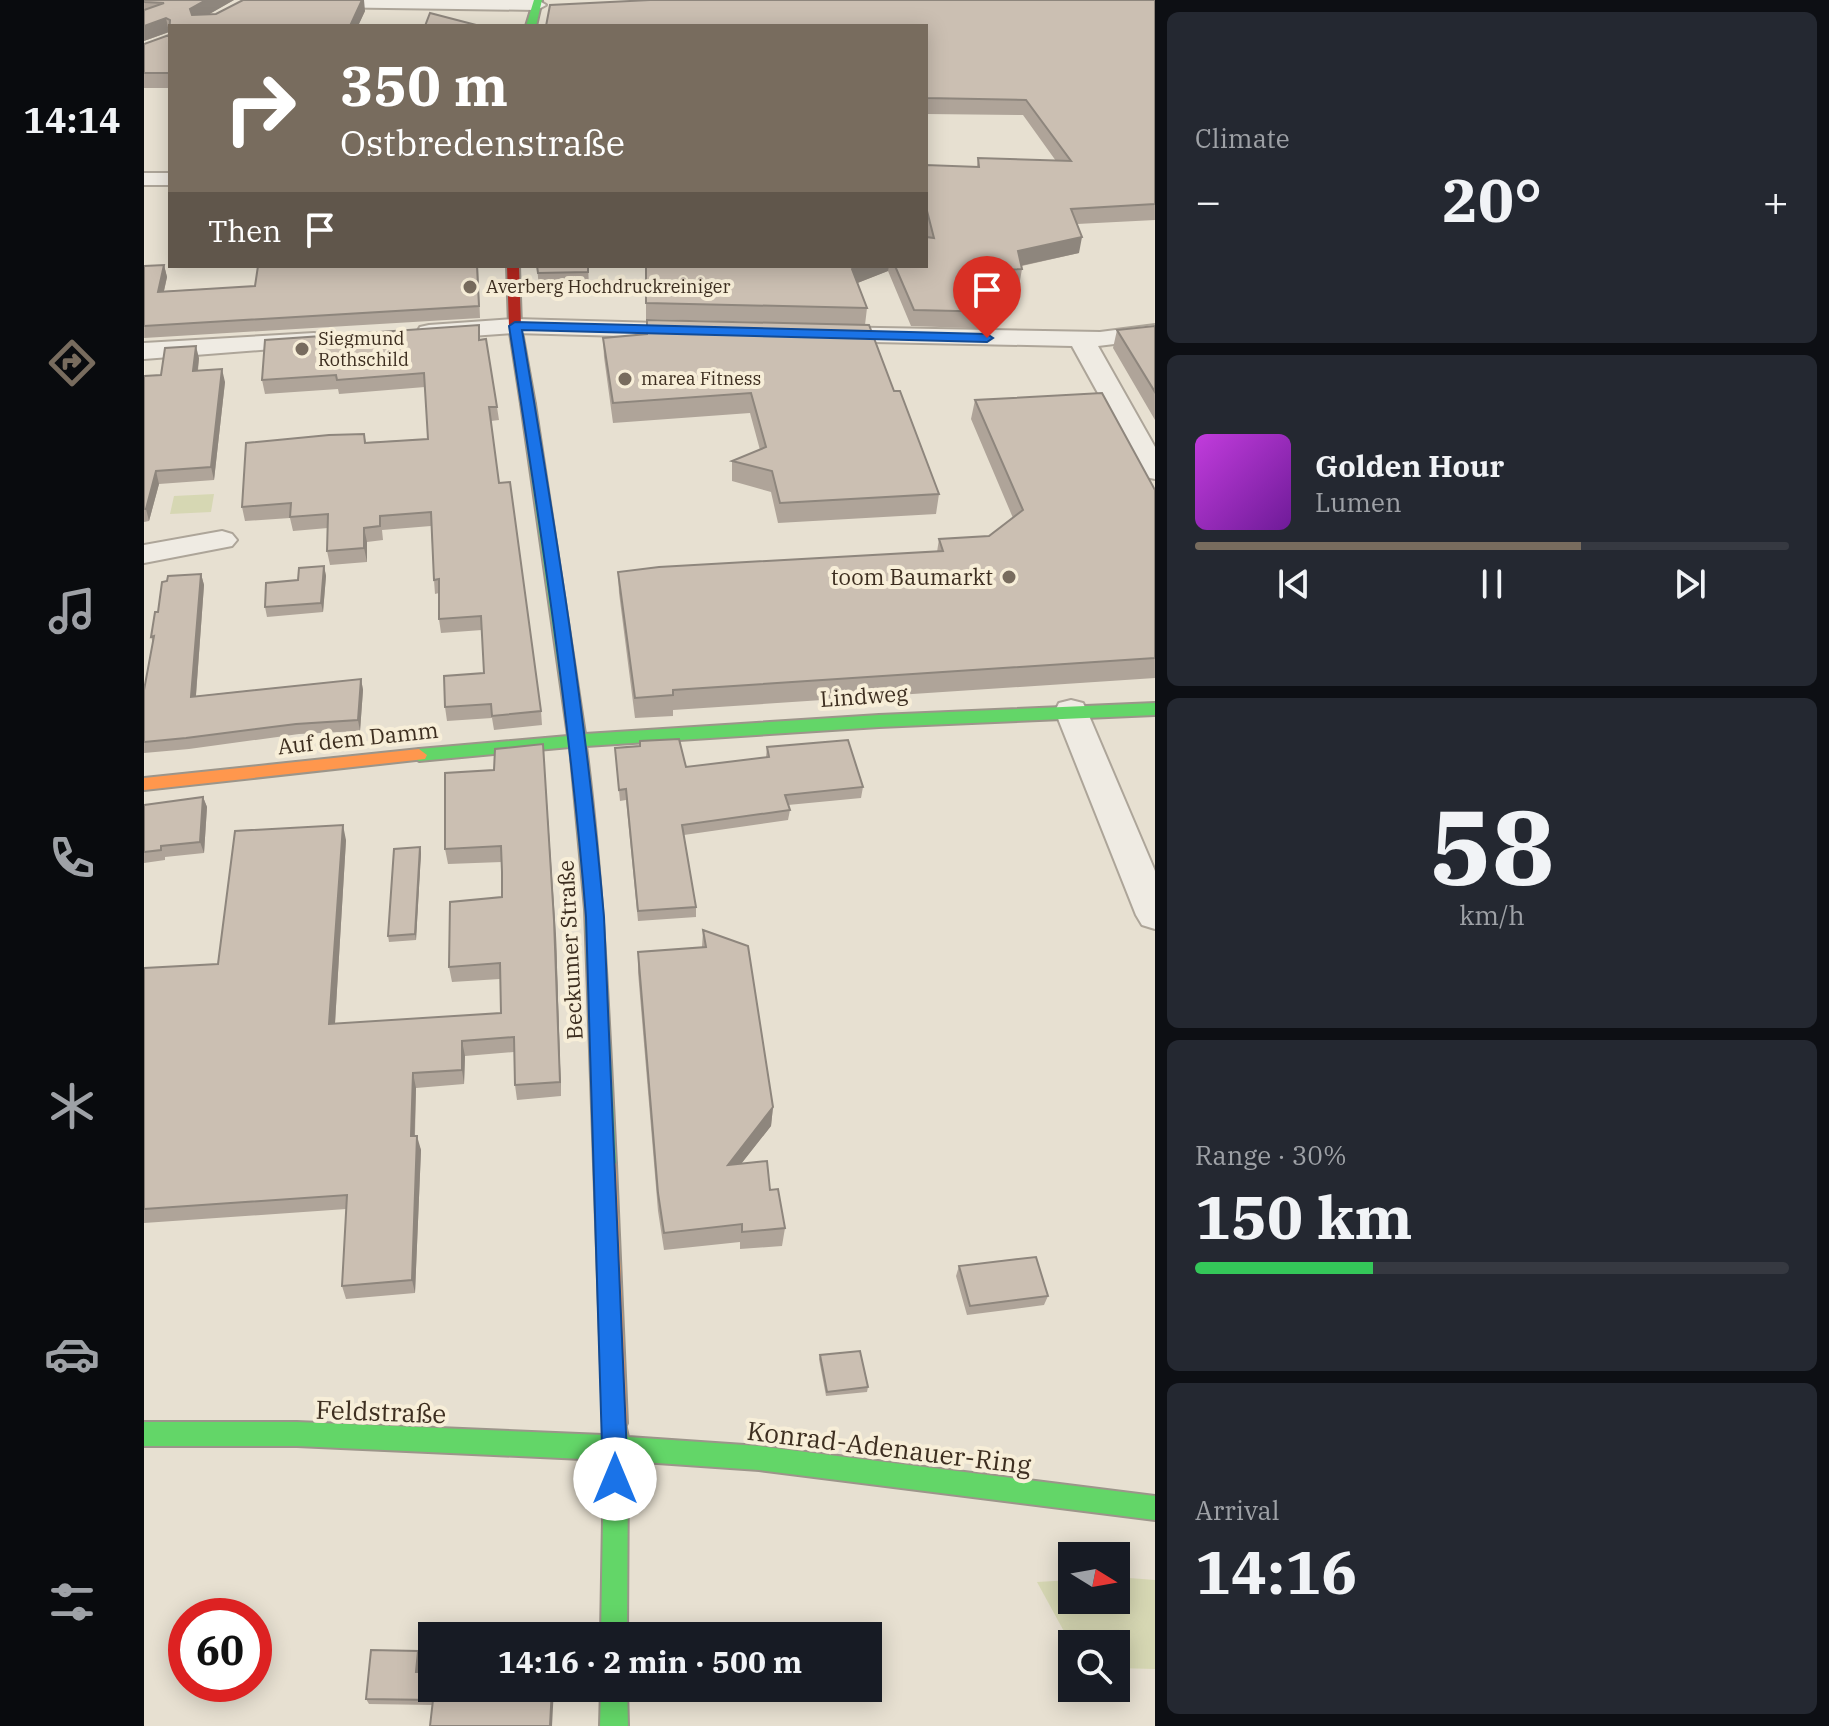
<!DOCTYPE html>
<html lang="en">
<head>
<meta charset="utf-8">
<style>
	body { margin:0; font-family:"IBM Plex Serif",serif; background:#242831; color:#f1f3f6; height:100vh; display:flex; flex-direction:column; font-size:30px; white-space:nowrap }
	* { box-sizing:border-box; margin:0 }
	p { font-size:26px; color:#9ea1a6 }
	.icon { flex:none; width:44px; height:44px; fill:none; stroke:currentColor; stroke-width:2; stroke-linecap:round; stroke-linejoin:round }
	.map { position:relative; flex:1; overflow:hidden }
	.details { display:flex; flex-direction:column; gap:12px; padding:12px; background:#0d0f14; width:674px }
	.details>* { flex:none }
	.banner { position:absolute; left:24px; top:24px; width:760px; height:244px; border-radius:0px; box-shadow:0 4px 20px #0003; background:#786c5e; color:#fff; overflow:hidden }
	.needle { width:52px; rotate:101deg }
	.controls { position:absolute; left:914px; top:1542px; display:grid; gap:16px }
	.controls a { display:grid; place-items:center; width:72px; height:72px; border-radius:0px; background:#171b24; box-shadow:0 4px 20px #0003; font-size:40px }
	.speed { position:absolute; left:24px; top:1598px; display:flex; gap:16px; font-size:40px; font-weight:700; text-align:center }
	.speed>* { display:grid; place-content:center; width:104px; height:104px; border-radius:50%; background:#171b24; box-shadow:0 4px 20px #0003; line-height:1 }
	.speed .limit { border:12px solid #d22; background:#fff; color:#111 }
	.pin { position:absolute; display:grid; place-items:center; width:68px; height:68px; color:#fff; margin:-82px -34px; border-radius:50% 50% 50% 0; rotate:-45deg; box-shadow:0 0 8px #0007 }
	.pin .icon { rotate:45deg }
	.me { position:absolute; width:88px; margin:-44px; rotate:0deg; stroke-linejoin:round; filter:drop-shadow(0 0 6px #0008) }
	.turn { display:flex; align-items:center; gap:28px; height:168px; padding:0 40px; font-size:36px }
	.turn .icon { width:104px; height:104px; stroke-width:2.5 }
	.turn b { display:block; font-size:56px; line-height:68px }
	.then { display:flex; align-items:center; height:76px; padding:0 40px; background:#0003; gap:16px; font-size:30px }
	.big { font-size:60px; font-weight:700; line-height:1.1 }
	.details .card { flex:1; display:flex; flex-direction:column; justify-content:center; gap:12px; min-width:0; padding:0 28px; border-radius:12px; background:#242831 }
	.details .dial { align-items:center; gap:0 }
	.dial b { font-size:104px; line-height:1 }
	.song { display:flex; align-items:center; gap:24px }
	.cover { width:96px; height:96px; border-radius:12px; background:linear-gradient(135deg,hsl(290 70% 55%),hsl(280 70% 35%)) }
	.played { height:8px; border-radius:4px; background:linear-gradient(90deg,#786c5e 65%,#363941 65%) }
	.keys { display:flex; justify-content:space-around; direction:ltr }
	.heat { display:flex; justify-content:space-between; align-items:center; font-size:44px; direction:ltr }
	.charge { height:12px; border-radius:6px; background:linear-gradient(90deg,#34c759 30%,#363941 0) }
	.trip { position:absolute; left:274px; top:1622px; width:464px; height:80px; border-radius:0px; background:#171b24; box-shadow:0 4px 20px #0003; font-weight:700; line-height:80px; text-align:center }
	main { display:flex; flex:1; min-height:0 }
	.dock { display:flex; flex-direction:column; width:144px; justify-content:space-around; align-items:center; background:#090b0e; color:#9ea1a6 }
	.dock .icon { width:56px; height:56px }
	.dock .active { color:#786c5e }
	.dock b { font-size:36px; color:#f1f3f6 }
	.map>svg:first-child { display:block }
</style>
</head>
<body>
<main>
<nav class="dock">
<b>14:14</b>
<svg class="icon active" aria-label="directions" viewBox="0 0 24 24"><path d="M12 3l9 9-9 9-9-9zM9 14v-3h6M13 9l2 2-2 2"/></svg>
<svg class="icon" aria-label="music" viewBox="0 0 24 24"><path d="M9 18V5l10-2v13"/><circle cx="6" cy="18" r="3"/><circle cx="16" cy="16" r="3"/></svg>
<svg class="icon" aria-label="phone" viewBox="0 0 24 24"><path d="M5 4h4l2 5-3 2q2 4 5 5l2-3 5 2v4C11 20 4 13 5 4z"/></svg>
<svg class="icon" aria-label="climate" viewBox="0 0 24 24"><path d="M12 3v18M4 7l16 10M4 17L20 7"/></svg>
<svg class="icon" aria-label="car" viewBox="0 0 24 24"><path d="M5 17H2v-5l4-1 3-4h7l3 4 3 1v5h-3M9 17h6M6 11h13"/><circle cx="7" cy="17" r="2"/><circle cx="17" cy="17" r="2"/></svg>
<svg class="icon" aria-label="filters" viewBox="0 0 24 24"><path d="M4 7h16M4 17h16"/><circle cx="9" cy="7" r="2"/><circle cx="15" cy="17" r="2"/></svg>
</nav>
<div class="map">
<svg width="1011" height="1726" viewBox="0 0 1011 1726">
	<rect width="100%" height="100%" fill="#e7e0d1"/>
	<path fill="#d6d7b3" d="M70 494 67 512 26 514 30 496Z
		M972 1577 1011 1580V1669L972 1668V1644L928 1646 893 1582 928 1580V1600H972Z"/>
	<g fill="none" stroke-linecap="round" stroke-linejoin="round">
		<defs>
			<path id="street" d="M165 0H394L402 5 393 10 173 7 167 6Z
				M0 173H26V185H0Z
				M371 319 550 324 559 326 562 331 559 336 550 338 371 333 285 339 276 337 273 332 276 327 285 325Z
				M1011 325V339L954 346 1011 447V479L1001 477 997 471 928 346 681 341 672 339 669 334 672 329 681 327 956 332Z
				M170 333 179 335 182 340 179 345 0 359V343Z
				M78 531 88 534 93 540 88 546 0 563V545Z
				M927 700 939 703 943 711 1011 871V929L998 925 992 915 911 711 915 703Z"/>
			<path id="fast" d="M390 0H398L392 26H382Z
				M384 400 391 404 441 734 735 715 1011 703V715L735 727 442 746C460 885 465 1024 472 1164L468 1171 461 1173 454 1171 450 1164 441 909 426 747 275 761 267 755 275 749 424 736 377 404Z
				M471 1411 479 1415 484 1437 615 1446 1011 1496V1520L615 1470 484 1461 483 1636H457L460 1460 153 1446H0V1422H153L459 1435 463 1415Z
				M457 1688H483L484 1726H456Z"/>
			<path id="slow" d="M275 749 283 755 281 759 0 790V778Z
				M461 1155 468 1157 472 1164 483 1423 479 1431 471 1435 463 1431 459 1423 450 1164 454 1157Z"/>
			<path id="jam" d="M363 266H375L377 326 391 404 384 408 377 404 365 326Z"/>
		</defs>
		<use href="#street" stroke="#ada599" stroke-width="4"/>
		<use href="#fast" stroke="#9c958a" stroke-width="4"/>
		<use href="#slow" stroke="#9c958a" stroke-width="4"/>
		<use href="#jam" stroke="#9c958a" stroke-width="4"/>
		<use href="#street" fill="#efebe3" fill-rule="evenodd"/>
		<use href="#fast" fill="#63d668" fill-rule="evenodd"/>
		<use href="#slow" fill="#ff974d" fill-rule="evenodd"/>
		<use href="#jam" fill="#b3261e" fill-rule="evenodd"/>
	</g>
	<path fill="#afa499" d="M0 0H90L65 14 221 11 214 26H26V88H0V44L25 35V32L0 41Z
		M1011 0V220L933 224 935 253 878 266V269L875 286 850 287 855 312 852 329 767 326 744 271 713 283 723 308 721 325 502 319V266H782L783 237 782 232V165L833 167 834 158 912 161 879 115 782 114V26Z
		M20 265 23 277 20 291 111 286 114 266H334L336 318 0 338V266Z
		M393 266H444L445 286 395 288Z
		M1011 326V420L969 348 973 330Z
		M459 338 750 391 795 494 792 514 634 523 627 492 588 481V461L616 450 606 413 469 423 460 357Z
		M336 340 353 407 355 420 347 421 355 483 397 711 398 725 350 730 348 718 303 721 301 707 340 673 338 630 297 633 295 619V593L291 594 290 580 287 526 238 530 239 540 223 542V562L186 565 183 551 184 528 149 531 146 518 101 521 98 507 220 434 222 442 284 439 281 387 195 394 194 389 121 394 118 380Z
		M55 358 54 371 81 382 70 480 15 484 5 521 0 522V376L17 375Z
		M831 400 1011 490V678L529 710V716L491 718 475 593 474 572 793 552 795 539 845 536 869 518 827 419Z
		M180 566 182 576 179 612 123 617 121 607 154 580Z
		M57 574 60 585 52 696 217 679 219 690 216 731 155 734 45 749 0 753V690L9 643 7 637 14 612Z
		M623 747 719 787 717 798 644 805 646 810 644 820 540 835 552 907V917L494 921 482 800 476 801 471 748 542 767 622 757Z
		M350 770 412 935 417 1096 373 1100 371 1085 370 1052 321 1056 320 1084 272 1088 271 1136 277 1150 271 1293 202 1299 198 1286 202 1209 0 1223V968L74 964 202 840 191 1024 357 1013 356 979 308 982 305 967 358 897V862L304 864 301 849Z
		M59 797 63 807 60 853 21 857V860L0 863V805Z
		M276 847 277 853 272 940 245 942 244 936Z
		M559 930 629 1107 627 1126 597 1164 626 1190 641 1228 638 1246 596 1249V1242L520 1250 514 1211 494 972V952L558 947Z
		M815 1266 904 1296 900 1305 823 1315 812 1276Z
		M676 1355 724 1387 723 1392 682 1396 675 1359Z
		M277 1656 275 1672 408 1726 288 1705 225 1704 222 1699Z"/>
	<path fill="#8e867d" d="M62 0H90L50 23 46 9Z
		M218 0H220L221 11 214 26H206Z
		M22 18 25 32 0 41V26Z
		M938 237 935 253 871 267 874 251Z
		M20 265 23 277 17 304 14 292Z
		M716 266H745L744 271 706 286 708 269Z
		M52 346 55 358 52 384 49 371Z
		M78 369 81 382 70 480 67 467Z
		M12 471 15 484 5 521 2 509Z
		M220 528 223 542V562L220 548Z
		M180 566 182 576 179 612 177 603Z
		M57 574 60 585 51 707 47 697Z
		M217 679 219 690 216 731 214 720Z
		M399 744 412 935 417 1096 416 1082Z
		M59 797 63 807 60 853 56 842Z
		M199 825 202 840 190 1039 185 1024Z
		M276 847 277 853 272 940 271 934Z
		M318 1041 321 1056 320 1084 318 1070Z
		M269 1073 272 1088 270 1151 267 1136Z
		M629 1107 627 1126 582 1183 584 1165Z
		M273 1136 277 1150 271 1293 268 1280Z
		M274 1651 277 1656 275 1678 272 1672Z
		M408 1688H410L408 1726H406Z"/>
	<path fill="#cbbfb2" stroke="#8e867d" stroke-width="2" d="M0 0H62L46 9 48 15 72 14 99 0H218L206 26H26V73H0V44L25 35 26 20 22 18 0 26V10L20 3 0 2Z
		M506 0H1011V204L927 209 938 237 874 251 878 269 849 270 851 274H847L855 312 770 310 751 266H782V237L790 238 782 207V165L835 167 834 158 927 161 882 100 782 98V26H402L406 5Z
		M286 13 336 26H281Z
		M20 265 14 292 111 286 114 266H333L335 306 0 326V266Z
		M393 266H444V272L394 273Z
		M502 266H716L708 269 723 308 502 303Z
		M503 320 725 325 750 391H756L795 494 636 503 628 471 588 461 622 447 607 393 469 403 459 338 503 334Z
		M335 325V340L342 339 353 407H345L355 483 366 482 397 711 348 716 347 704 301 707 300 676 340 673 337 616 295 619V579L290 580 287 512 236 516V526L220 528V548L183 551 184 514 146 517 147 503 98 507 102 443 185 435 220 434 221 443 284 439 280 373 193 380 192 375 118 380 121 340Z
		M1011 326V392L973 330Z
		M52 346 49 371 78 369 67 467 12 471 2 509H0V376L17 375 21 348Z
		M958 393 1011 490V658L529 690V695L491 698 474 572 515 567 799 551 795 539 845 536 879 510 831 400Z
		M180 566 177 603 121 607 122 583 154 580 155 568Z
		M57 574 47 697 217 679 214 720 152 724 42 738 0 742V690L10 636 7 637 11 612H14L18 582 23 581 24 576Z
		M535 739 542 767 625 757 623 747 704 740 719 787 641 795 646 810 538 825 552 907 494 911 482 789 475 790 471 748 496 746V741Z
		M399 744 410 920 416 1082 371 1085 370 1037 318 1041V1070L269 1073 267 1136H273L268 1280 198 1286 203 1195 0 1209V968L74 964 91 831 199 825 185 1024 357 1013 356 963 305 967 306 902 358 897V872L357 846 301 849V773L350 770 351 749Z
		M59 797 56 842 17 846V850L0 852V805Z
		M276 847 271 934 244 936 250 849Z
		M559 930 604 946 629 1107 584 1165 623 1161 626 1190 634 1189 641 1228 598 1232V1224L520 1233 514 1193 494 952 562 947Z
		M892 1257 904 1296 826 1306 815 1266Z
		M716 1351 724 1387 683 1392 676 1355Z
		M343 1623 412 1624 411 1636H341Z
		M227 1650 274 1651 272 1672H288V1688H408L406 1726H286L289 1700 222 1699Z"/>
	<path fill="#1a73e8" stroke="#114b97" stroke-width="2" d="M371 322 843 334 849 338 843 342 378 330C411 525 443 720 460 917L484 1479 480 1488 471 1491 463 1488 459 1479 442 917C426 719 396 523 365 326Z"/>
	<g fill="#786c5e" stroke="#f7eed8" stroke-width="3">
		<circle cx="326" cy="287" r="8"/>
		<circle cx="158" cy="349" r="8"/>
		<circle cx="481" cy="379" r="8"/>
		<circle cx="865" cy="577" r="8"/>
	</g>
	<g text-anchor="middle" stroke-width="8" stroke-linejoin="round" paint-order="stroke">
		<g font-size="18" fill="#3d2e20" stroke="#f7eed8" text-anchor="start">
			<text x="342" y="293">Averberg Hochdruckreiniger</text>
			<text x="174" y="345">Siegmund<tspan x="174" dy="21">Rothschild</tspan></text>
			<text x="497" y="385">marea Fitness</text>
		</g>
		<g font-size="22" fill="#3d2e20" stroke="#f7eed8" text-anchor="end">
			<text x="849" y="585">toom Baumarkt</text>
		</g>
		<g font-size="22" fill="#3d2e20" stroke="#f7eed8">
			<text transform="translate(720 696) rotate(-4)" y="8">Lindweg</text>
			<text transform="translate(214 738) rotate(-6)" y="8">Auf dem Damm</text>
			<text transform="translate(426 950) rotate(-93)" y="8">Beckumer Straße</text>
		</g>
		<g font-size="26" fill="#3d2e20" stroke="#f7eed8">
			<text transform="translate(237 1412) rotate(2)" y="9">Feldstraße</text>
			<text transform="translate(745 1448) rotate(7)" y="9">Konrad-Adenauer-Ring</text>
		</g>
	</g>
</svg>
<div class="controls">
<a><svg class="needle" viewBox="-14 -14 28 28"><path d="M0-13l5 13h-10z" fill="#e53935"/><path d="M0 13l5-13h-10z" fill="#9ea1a6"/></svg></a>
<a><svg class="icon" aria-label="search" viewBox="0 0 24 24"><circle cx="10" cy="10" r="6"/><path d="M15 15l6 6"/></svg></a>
</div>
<div class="speed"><div class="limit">60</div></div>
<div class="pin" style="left:843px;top:338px;background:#d93025"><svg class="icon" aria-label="arrive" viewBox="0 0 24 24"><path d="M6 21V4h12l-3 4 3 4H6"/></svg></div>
<svg class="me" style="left:471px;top:1479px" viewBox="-20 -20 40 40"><circle r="19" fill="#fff"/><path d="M0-13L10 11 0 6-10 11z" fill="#1a73e8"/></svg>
<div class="trip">14:16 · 2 min · 500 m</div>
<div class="banner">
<div class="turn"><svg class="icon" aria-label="right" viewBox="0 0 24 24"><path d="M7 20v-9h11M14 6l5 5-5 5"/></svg><div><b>350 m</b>Ostbredenstraße</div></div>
<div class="then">Then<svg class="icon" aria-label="arrive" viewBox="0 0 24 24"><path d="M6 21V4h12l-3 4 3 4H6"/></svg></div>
</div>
</div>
<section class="details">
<div class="card"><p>Climate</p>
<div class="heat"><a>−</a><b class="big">20°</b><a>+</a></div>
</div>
<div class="card">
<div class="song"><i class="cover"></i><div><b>Golden Hour</b><p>Lumen</p></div></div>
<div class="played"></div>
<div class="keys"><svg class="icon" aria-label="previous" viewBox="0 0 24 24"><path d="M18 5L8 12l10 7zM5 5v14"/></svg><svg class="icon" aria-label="pause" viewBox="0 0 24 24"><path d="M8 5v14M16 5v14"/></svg><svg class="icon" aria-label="next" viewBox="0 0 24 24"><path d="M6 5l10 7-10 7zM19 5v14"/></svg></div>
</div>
<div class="card dial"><b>58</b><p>km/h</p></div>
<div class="card"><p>Range · 30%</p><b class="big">150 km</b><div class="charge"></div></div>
<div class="card"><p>Arrival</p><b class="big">14:16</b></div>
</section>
</main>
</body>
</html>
